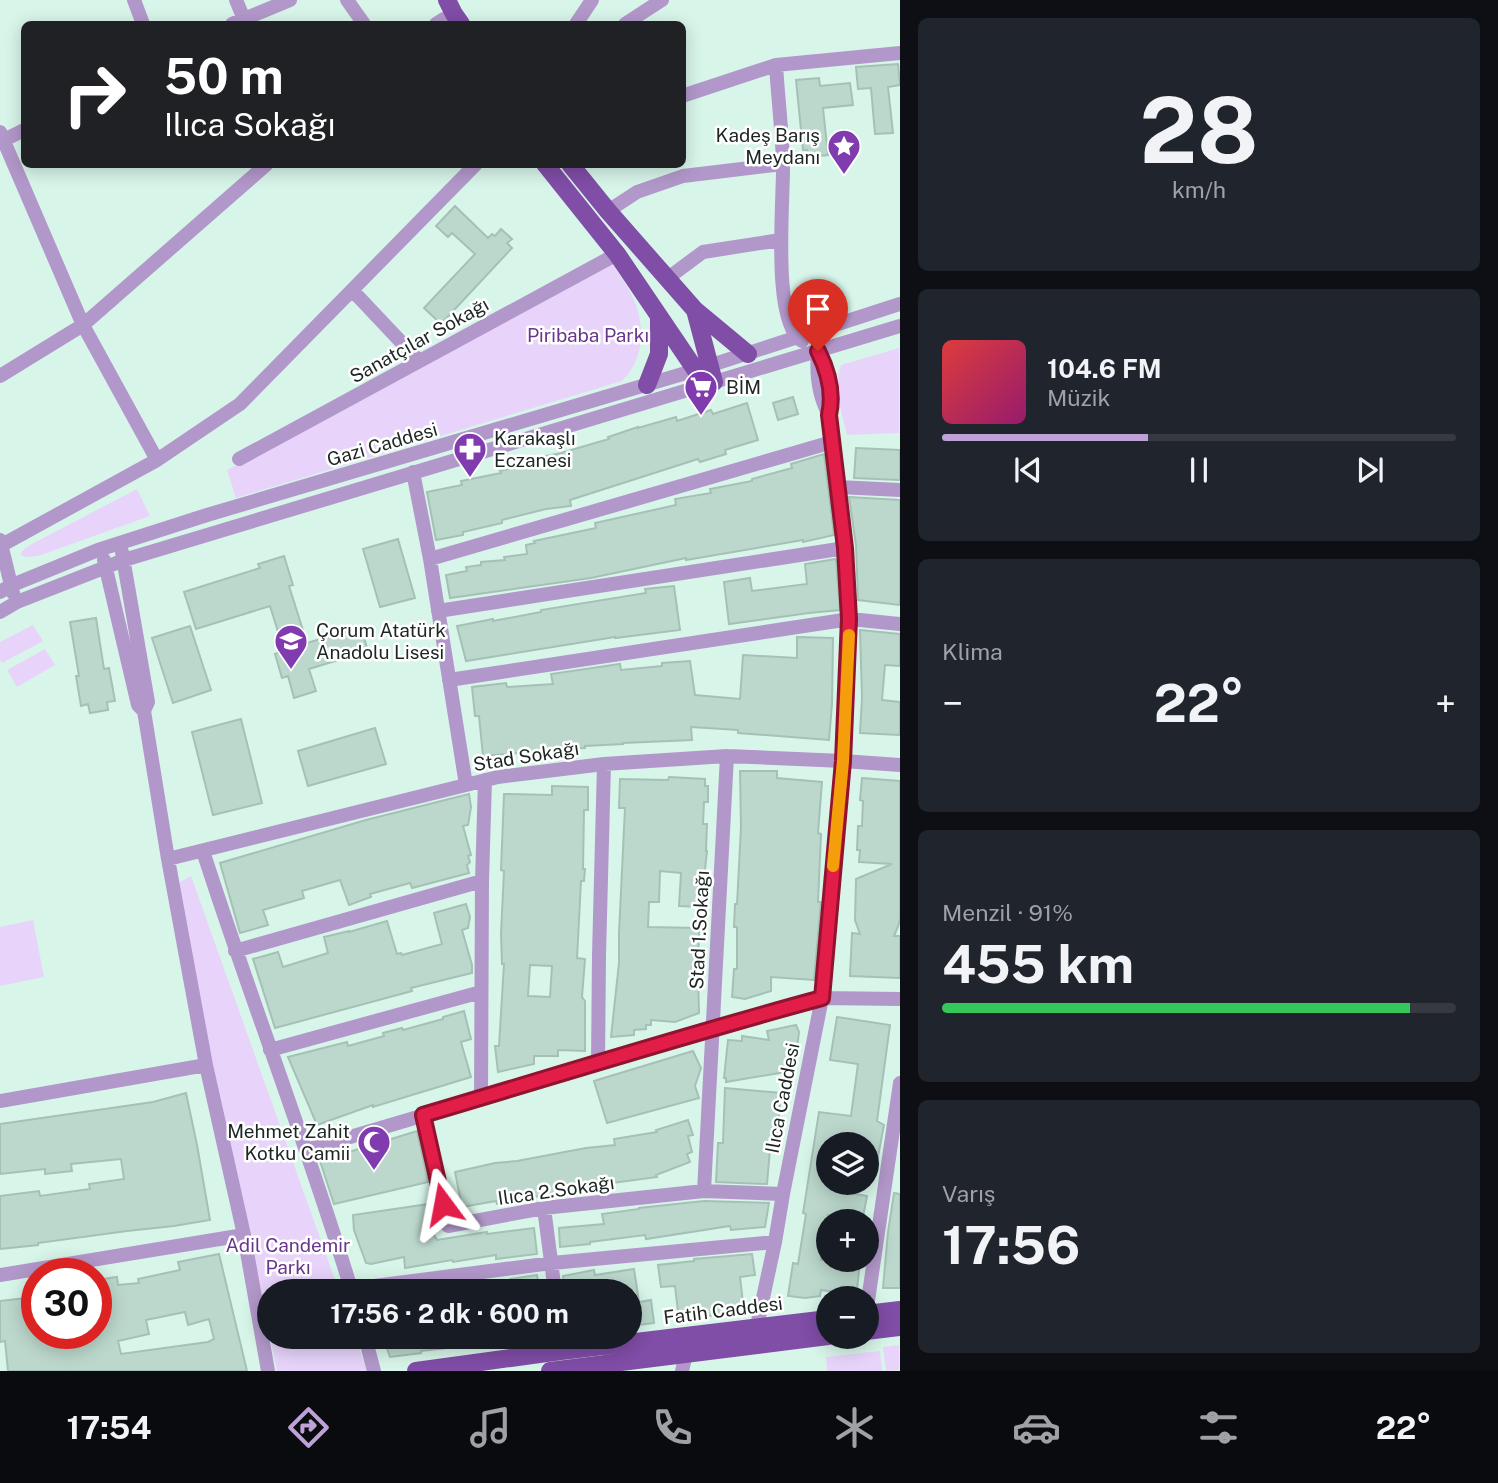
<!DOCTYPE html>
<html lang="tr">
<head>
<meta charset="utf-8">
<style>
	body { margin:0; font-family:"Public Sans",sans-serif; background:#20242c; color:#f1f3f6; height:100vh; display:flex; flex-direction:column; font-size:26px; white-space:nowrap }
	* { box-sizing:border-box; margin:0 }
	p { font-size:23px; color:#9ea1a6 }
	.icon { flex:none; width:38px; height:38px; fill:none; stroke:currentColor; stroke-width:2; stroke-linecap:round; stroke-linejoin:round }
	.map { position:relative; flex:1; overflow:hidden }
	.sheet { display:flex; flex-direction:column; gap:18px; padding:18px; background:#0d0f14; width:598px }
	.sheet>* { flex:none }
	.top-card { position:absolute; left:21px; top:21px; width:665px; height:147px; border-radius:10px; box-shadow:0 4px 18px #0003; background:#202124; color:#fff; overflow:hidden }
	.fabs { position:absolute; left:816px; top:1132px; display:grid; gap:14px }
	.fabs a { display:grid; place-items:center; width:63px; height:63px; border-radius:50%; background:#171b24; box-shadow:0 4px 18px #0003; font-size:35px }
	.speed { position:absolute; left:21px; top:1258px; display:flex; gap:14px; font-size:35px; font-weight:700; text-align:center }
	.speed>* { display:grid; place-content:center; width:91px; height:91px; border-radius:50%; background:#171b24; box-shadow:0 4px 18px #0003; line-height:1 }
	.speed .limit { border:10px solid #d22; background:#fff; color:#111 }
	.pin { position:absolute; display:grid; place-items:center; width:60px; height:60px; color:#fff; margin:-72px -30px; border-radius:50% 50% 50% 0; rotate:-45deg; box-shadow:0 0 7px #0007 }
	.pin .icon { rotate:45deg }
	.me { position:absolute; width:77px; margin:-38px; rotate:347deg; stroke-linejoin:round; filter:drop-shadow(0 0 5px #0008) }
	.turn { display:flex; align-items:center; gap:24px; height:147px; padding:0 28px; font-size:32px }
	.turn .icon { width:91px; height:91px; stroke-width:2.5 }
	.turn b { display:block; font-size:49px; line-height:60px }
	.big { font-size:52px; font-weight:700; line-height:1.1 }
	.sheet .widget { flex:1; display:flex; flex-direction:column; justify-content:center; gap:10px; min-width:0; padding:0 24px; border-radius:10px; background:#20242c }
	.sheet .dial { align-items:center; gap:0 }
	.dial b { font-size:91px; line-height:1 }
	.song { display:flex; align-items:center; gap:21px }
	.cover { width:84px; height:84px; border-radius:10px; background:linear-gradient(135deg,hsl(0 70% 55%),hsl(320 70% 35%)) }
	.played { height:7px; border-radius:4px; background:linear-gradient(90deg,#bea1d6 40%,#363941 40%) }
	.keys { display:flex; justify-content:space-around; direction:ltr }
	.heat { display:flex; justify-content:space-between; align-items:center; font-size:38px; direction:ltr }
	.charge { height:10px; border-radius:5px; background:linear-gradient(90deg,#34c759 91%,#363941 0) }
	.trip { position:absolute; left:257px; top:1279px; width:385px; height:70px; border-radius:35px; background:#171b24; box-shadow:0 4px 18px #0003; font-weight:700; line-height:70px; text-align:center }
	.tab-bar { display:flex; height:112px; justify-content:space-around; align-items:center; background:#090b0e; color:#9ea1a6 }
	.tab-bar .icon { width:49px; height:49px }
	.tab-bar .active { color:#bea1d6 }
	.tab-bar b { font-size:32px; color:#f1f3f6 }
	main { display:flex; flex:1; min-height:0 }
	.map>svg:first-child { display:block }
</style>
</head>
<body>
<main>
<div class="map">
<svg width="900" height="1371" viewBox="0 0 900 1371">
	<rect width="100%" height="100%" fill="#d8f5ea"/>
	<path fill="#e8d4fb" d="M611 262C619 275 631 290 636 305 645 331 643 361 622 381L236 498 227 470Z
		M899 348V433L847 435C842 414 833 386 841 365Z
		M137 489 150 516 38 556 26 557 21 555V552L28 546Z
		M33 625 43 641 2 663 0 660V642Z
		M45 649 55 665 17 687 7 670Z
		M191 876 339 1291 270 1292V1337L183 923 177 884Z
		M33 920 44 977 0 986V927Z
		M270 1337H355L367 1371H277Z
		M899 1345V1370L886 1371 883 1347Z
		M880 1351 882 1371H827L826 1357Z"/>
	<path fill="#bcd8cd" stroke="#a5c1b6" stroke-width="2" fill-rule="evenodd" d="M898 64 900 85 888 87 893 133 875 134 871 88 858 89 856 67Z
		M819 78 820 86 850 83 853 105 823 108 828 155 808 157 807 150H803L796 80Z
		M455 206 488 238 492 234 495 236 501 229 512 239 507 243 512 248 441 324 424 308 475 254 452 233 448 237 436 226Z
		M793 397 798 414 778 420 773 403Z
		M747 403 758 440 725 450 726 454 700 462 698 459 570 500 571 506 546 509 502 520V523L463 532V535L436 540 427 492 462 485 461 481 501 473 500 471 537 462 536 458 561 453 609 439 608 437 638 427V428L676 417 677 421 711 410 713 414Z
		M856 448 900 450V480L854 478Z
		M824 454 834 535 803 542V540L686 560V558L591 578 450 598 446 575 467 571 466 567 481 565V562L505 560 504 557 527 554 526 545 535 543 534 541 596 528 595 523 676 505 675 499 711 493 710 489 752 481V479L792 468 791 464Z
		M849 497 900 500V605L858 600 856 545Z
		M398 539 415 598 380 607 363 549Z
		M284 556 293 585 289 586 307 643 361 627 368 651 309 669 316 691 294 698 288 676 282 678 275 654 284 651 270 606 196 629 184 592 260 568 258 564Z
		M836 559 840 610 809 613 729 624 724 582 750 578 752 591 807 584 805 564Z
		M674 586 680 630 615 638V637L466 661 457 626 493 619V621L541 612V610L646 593 645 589Z
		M96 618 104 669 109 668 115 701 107 702 108 710 90 713 88 704 81 706 76 676H79L70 622Z
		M190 626 211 690 173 703 152 638Z
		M860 630 900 634V666L885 665 882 700 900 702V735L860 733 862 698Z
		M797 637 833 638 832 704 829 740 738 733V730L691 727 692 740 623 743V744L585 746V748L546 749V751L483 756 479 716H475L472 687 506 683 507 687 553 684 551 674 620 664 621 670 662 666V663L690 661 695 695 740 699 743 655 797 658Z
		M241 719 262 803 213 815 192 732Z
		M375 728 386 764 308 786 298 751Z
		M740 771H777V778L822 782 818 833 821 834 818 902H821L814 980 771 977V991L745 999 732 997 734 969H737V927H734L735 904H737L741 827Z
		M669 777 705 779V786H708V802H704L703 824H707L706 851H707L701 907 679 906 681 873 660 871 659 902H649L648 927 699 928 698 975 699 1013 675 1022 651 1020V1025H646V1029L634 1030V1035L611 1037 619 963V933L625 808H619L620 779 668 780Z
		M862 778 900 781V917L899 924 894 936H900V978L850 976 852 933 860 934 855 920 856 879 892 864 859 862 860 850H857L858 826H862L863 801 860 800Z
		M552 786 588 787V810H584L583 869H585L584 881H581L577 958 585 959 582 997 585 1001V1051L558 1050V1056H534V1064L498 1072 495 1046H499L504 964H502L501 934 504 871 501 870 504 794 552 795ZM530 965 552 966 550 997 528 996Z
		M469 794 471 807 468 825 463 826 471 855 468 856 470 862 467 865 469 873 412 888 410 883 370 894 371 897 349 905 340 880 302 891 304 898 263 910 268 925 240 933 220 863 366 820Z
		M466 904 470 917 468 928 462 930 472 965V973L411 988 412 991 275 1028 253 959 278 952 283 967 328 953 324 937 349 931V932L387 921 397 954 401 953 402 955 442 944 434 913Z
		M464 1011 471 1039 461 1042 471 1077 373 1107V1105L317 1125 288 1057 347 1042 348 1046 384 1036 383 1033 402 1028 403 1030 443 1019V1017Z
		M837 1017 890 1025 877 1121 884 1125 875 1172 866 1171V1144H828V1186L835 1187 834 1190 867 1196 862 1222H850V1219L828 1215 821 1260H860L857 1290 841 1293 821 1290 820 1296 805 1298 788 1296 793 1263 798 1264 806 1214 803 1213 819 1112 851 1116 858 1064 830 1060Z
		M796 1025 799 1032 795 1065 791 1071 726 1082V1078H724L728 1040 742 1041V1036L769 1040 767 1031Z
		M693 1051 701 1068 695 1086 699 1098 607 1123 594 1081Z
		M725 1088 781 1093 777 1138H771L767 1184 716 1182 718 1143H723Z
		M186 1093 197 1145 210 1220 174 1226 127 1231 38 1243V1245L0 1249V1196L39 1191 40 1196 90 1189 89 1184 124 1179 121 1159 71 1164 72 1171 45 1174V1169L0 1174V1124L153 1102Z
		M688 1120 693 1135 688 1136 692 1152 687 1154 690 1162 656 1175 657 1177 575 1188 576 1190 522 1199V1201L497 1204 496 1201 462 1207 455 1172 495 1163 517 1161 586 1148 615 1145 614 1139 657 1132 656 1130Z
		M417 1131 428 1182 334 1204 320 1161Z
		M894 1193 900 1194V1288H883L888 1232Z
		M704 1201 769 1203 765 1227 731 1230 730 1226 646 1239 645 1235 590 1242V1244L560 1247 559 1228 604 1224 602 1214 639 1209V1208Z
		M429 1204 435 1238H436L437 1240 487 1232V1234L534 1228 537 1254 496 1259V1255L453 1262 452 1260 405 1268 404 1257 371 1264 366 1263 354 1230 353 1215Z
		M219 1254 247 1371H8L5 1341 0 1342V1301L26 1298V1295L37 1293V1334H96V1280L117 1277 118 1285 139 1283 138 1279 180 1270 178 1262ZM185 1312 188 1325 209 1319 214 1339 208 1342 121 1354 118 1341 149 1334 146 1320Z
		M752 1254 755 1275 740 1277 744 1311 679 1320 675 1286 661 1287 658 1265 694 1261V1259Z
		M634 1269 639 1302 651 1300 654 1323 630 1326V1289L618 1292H565L563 1276 594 1270 595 1275Z
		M537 1275 540 1292H512L510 1279Z
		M383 1337H481L482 1344 421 1351V1353L390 1357Z"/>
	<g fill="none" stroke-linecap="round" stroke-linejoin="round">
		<path stroke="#b298ca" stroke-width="14" d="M134 0 143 24
			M236 0 246 24
			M347 0 364 24
			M232 24 290 0
			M436 24 444 19
			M576 24 592 0
			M625 24 662 0
			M776 65C778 98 782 130 783 163 784 197 771 323 802 341
			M682 96 776 65 900 53
			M0 132 83 325 157 460
			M0 142 24 130
			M608 211 637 192 683 176 783 164
			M668 278 703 252 780 240
			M352 290 419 361
			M818 352C816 374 818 395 829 415
			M0 376 83 325 267 164
			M239 459 617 254
			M413 472 430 559 466 785
			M838 487 900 490
			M0 540 13 593
			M0 546 157 460 240 404 476 164
			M430 559 832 442
			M104 560 138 705 144 711 148 702 122 552
			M0 592 10 586 98 550 207 515 696 370 900 304
			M438 611 845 548
			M0 612 17 602 124 560 900 326
			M449 680 850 619 900 624
			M144 711 168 859 206 1065 244 1235 268 1371
			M203 851C250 998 307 1143 352 1292
			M168 859 498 777 604 764 727 756 843 761 900 765
			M235 951 482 881
			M270 1050 481 992
			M598 1064 599 955 604 764
			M481 1098 482 881 485 780
			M0 1101 206 1065
			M423 1115 448 1226 544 1208 704 1191 783 1194
			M306 1150 598 1064 713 1028 822 998 900 999
			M704 1191 727 756
			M544 1208 555 1292
			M0 1275 244 1235
			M351 1289 552 1263 775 1242
			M866 1314 900 1083
			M757 1326 775 1242 783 1194 822 998 843 761 850 619 845 548 829 415C834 393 828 371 818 351
			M365 1337 374 1371
			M682 1371 686 1354"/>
		<path stroke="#804da7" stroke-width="18" d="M447 0 454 14 461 24
			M545 164 617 254 705 384
			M570 164 608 211 695 310 748 354
			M695 310 714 382
			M647 385 659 354V316
			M866 1314 900 1310
			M866 1331 900 1327
			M416 1371 561 1351 828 1319
			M550 1371 828 1336"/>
	</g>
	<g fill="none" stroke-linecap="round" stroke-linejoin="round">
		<defs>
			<path id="route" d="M443 1204 423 1115C555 1076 688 1034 822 998L843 761 849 619 845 548 829 415C834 393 828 371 818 351"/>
		</defs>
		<use href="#route" stroke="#92132f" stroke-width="18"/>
		<use href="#route" stroke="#e11d48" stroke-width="12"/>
		<path stroke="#f59e0b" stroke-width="12" d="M833 866 843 761 849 635"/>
	</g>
	<defs>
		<symbol id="sight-pin" viewBox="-11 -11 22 30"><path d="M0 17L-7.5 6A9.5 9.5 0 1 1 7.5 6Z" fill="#803caf" stroke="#fff"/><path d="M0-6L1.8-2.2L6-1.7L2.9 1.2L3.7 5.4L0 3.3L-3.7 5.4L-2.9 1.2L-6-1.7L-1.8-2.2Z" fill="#fff"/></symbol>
		<symbol id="supermarket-pin" viewBox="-11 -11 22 30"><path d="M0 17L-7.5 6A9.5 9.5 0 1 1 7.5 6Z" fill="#803caf" stroke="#fff"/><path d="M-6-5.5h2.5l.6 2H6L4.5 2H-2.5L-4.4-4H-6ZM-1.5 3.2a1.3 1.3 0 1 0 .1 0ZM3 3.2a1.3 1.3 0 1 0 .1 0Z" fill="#fff"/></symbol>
		<symbol id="pharmacy-pin" viewBox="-11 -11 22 30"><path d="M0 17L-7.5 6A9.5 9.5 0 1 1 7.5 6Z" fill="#803caf" stroke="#fff"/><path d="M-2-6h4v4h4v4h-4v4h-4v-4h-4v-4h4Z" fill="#fff"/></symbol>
		<symbol id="school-pin" viewBox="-11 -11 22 30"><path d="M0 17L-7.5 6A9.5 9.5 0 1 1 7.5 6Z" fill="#803caf" stroke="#fff"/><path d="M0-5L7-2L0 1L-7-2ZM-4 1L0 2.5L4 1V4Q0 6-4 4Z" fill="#fff"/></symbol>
		<symbol id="mosque-pin" viewBox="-11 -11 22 30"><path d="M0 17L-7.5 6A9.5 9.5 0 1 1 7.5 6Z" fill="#803caf" stroke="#fff"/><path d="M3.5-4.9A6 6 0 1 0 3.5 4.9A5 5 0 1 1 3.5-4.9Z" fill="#fff"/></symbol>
	</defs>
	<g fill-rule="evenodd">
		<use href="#sight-pin" x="825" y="127" width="38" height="52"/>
		<use href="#supermarket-pin" x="682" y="368" width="38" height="52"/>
		<use href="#pharmacy-pin" x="451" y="430" width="38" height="52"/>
		<use href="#school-pin" x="272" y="622" width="38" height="52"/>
		<use href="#mosque-pin" x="355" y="1123" width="38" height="52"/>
	</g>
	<g text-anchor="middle" stroke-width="5" stroke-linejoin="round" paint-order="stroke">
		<g font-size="19" fill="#1c2622" stroke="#fff" text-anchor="start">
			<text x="820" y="142" text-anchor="end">Kadeş Barış<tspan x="820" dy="22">Meydanı</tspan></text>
			<text x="726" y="394">BİM</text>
			<text x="494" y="445">Karakaşlı<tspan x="494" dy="22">Eczanesi</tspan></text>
			<text x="316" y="637">Çorum Atatürk<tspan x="316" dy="22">Anadolu Lisesi</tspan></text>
			<text x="350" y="1138" text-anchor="end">Mehmet Zahit<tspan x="350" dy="22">Kotku Camii</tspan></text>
		</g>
		<g font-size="19" fill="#68368c" stroke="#fff">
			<text x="588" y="342">Piribaba Parkı</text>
			<text x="288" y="1252">Adil Candemir<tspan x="288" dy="22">Parkı</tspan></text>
		</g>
		<g font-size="19" fill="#1c2622" stroke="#fff">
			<text transform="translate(419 340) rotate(-29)" y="7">Sanatçılar Sokağı</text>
			<text transform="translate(382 444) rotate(-16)" y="7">Gazi Caddesi</text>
			<text transform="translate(526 756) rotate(-9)" y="7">Stad Sokağı</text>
			<text transform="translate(699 930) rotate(-87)" y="7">Stad 1.Sokağı</text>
			<text transform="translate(782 1098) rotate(-79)" y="7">Ilıca Caddesi</text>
			<text transform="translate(556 1190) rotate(-8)" y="7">Ilıca 2.Sokağı</text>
			<text transform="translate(723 1310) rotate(-7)" y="7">Fatih Caddesi</text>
		</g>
	</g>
</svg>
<div class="fabs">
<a><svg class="icon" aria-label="layers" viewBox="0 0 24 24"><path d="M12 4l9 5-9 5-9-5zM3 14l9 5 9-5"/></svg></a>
<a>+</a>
<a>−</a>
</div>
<div class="speed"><div class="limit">30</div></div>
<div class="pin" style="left:818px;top:351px;background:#d93025"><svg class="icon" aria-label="arrive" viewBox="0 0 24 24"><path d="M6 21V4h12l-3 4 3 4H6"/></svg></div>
<svg class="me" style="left:443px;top:1204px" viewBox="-20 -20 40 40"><path d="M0-17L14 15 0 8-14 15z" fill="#e11d48" stroke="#fff" stroke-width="4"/></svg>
<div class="trip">17:56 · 2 dk · 600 m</div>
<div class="top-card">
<div class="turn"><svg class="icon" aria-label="right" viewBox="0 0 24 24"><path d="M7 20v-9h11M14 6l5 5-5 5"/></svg><div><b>50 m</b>Ilıca Sokağı</div></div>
</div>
</div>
<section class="sheet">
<div class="widget dial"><b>28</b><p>km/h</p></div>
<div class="widget">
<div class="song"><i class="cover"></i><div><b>104.6 FM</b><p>Müzik</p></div></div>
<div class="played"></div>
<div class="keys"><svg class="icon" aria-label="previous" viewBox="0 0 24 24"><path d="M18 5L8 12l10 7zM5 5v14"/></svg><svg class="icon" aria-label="pause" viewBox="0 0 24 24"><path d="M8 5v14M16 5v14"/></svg><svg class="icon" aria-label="next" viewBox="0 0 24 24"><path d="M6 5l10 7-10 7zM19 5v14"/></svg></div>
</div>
<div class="widget"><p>Klima</p>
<div class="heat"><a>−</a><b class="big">22°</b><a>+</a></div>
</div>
<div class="widget"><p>Menzil · 91%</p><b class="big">455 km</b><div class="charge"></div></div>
<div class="widget"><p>Varış</p><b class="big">17:56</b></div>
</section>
</main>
<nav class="tab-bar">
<b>17:54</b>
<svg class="icon active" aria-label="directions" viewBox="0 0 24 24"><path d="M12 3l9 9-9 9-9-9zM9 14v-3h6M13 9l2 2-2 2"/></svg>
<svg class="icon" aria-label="music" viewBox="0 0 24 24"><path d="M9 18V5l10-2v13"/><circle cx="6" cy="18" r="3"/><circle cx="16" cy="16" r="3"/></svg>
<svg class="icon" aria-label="phone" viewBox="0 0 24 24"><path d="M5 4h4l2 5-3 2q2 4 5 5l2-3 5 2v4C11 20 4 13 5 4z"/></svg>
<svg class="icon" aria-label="climate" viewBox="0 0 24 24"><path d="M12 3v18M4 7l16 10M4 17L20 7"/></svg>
<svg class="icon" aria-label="car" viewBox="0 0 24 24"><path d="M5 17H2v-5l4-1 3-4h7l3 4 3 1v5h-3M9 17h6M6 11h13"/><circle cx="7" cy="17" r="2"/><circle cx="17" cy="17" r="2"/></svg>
<svg class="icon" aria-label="filters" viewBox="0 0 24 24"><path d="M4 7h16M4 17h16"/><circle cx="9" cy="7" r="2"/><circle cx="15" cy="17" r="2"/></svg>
<b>22°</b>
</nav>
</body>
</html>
